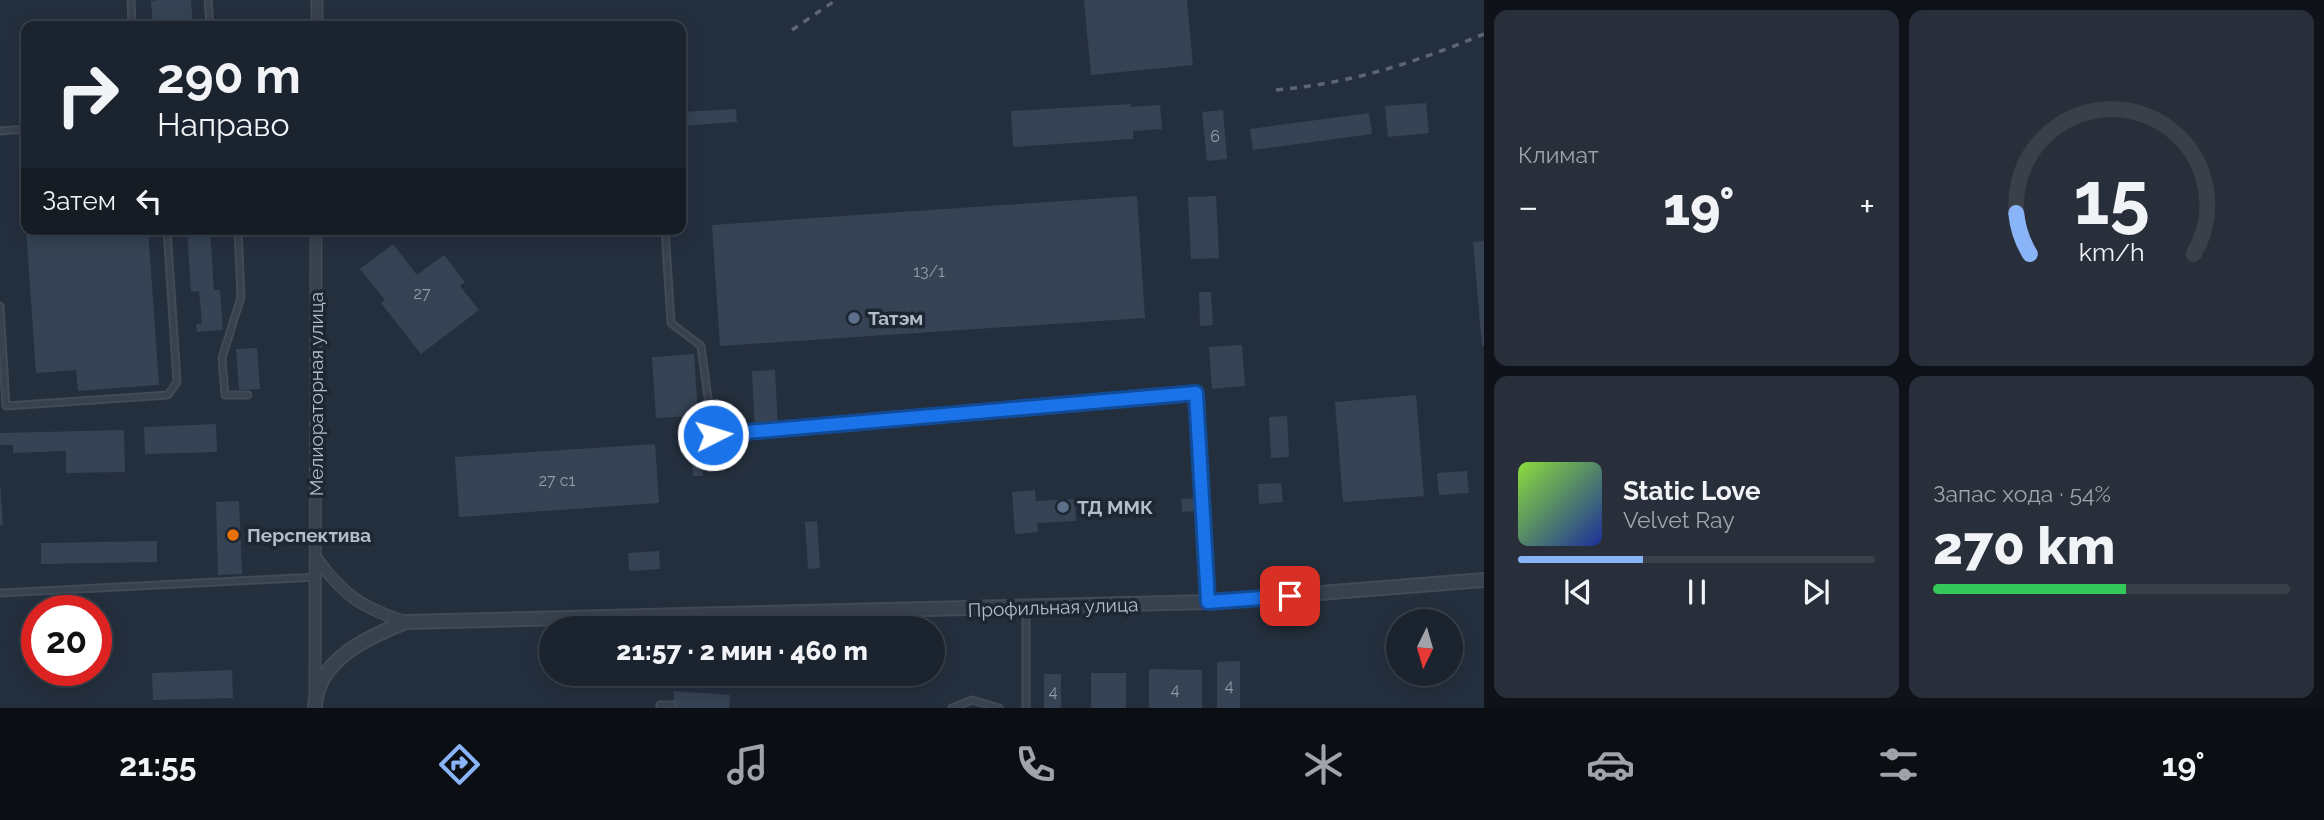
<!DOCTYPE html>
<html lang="ru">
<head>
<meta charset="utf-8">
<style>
	body { margin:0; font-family:Raleway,sans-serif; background:#282f3a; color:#f1f3f6; height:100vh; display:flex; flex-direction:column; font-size:26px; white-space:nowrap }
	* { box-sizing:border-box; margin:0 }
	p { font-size:23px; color:#a0a4aa }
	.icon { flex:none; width:38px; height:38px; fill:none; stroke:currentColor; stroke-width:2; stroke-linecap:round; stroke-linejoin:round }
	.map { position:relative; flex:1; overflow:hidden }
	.drawer { display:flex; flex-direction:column; gap:10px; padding:10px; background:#0f1319; width:840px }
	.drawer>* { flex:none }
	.banner { position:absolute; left:21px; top:21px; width:665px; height:214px; border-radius:14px; box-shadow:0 4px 18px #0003,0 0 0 2px #39404a; background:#1b232e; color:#f1f3f6; overflow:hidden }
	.needle { width:46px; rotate:185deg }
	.fabs { position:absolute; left:1386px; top:609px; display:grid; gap:14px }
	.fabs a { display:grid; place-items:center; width:77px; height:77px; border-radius:50%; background:#1b232e; box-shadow:0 4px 18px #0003,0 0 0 2px #39404a; font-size:35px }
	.speed { position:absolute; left:21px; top:595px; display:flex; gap:14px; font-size:35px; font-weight:700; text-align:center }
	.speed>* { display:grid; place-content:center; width:91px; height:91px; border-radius:50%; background:#1b232e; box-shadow:0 4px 18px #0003,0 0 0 2px #39404a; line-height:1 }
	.speed .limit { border:10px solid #d22; background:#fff; color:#111 }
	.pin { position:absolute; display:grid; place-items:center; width:60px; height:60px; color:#fff; margin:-30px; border-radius:14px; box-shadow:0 4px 10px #0006 }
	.me { position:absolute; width:77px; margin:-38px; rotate:85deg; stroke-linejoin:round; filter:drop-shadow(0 0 5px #0008) }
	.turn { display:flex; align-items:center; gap:24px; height:147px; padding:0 21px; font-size:32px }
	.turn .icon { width:91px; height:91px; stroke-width:2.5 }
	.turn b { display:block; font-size:49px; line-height:60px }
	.then { display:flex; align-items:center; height:66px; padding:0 21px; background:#0003; gap:14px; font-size:26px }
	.big { font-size:52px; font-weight:800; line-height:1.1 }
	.drawer .tile { flex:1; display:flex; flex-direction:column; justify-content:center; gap:10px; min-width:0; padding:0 24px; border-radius:14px; background:#282f3a }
	.drawer .dial { align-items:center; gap:0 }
	.dial svg { height:182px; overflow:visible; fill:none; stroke:#39404a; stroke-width:7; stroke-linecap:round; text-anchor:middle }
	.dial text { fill:#f1f3f6; stroke:none }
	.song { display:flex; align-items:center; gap:21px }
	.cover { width:84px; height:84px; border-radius:10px; background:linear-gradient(135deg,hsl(90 70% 55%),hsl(230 70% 35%)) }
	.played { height:7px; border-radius:4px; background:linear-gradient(90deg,#8ab4f8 35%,#39404a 35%) }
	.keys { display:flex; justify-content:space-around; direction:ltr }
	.heat { display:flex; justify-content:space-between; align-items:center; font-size:38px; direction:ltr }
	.charge { height:10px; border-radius:5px; background:linear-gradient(90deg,#34c759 54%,#39404a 0) }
	.drawer .tiles { flex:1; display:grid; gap:10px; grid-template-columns:repeat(2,1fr) }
	.trip { position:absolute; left:539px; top:616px; width:406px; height:70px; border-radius:35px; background:#1b232e; box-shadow:0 4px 18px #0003,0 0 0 2px #39404a; font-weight:800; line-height:70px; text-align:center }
	.tab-bar { display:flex; height:112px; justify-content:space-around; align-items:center; background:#0b0e12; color:#a0a4aa }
	.tab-bar .icon { width:49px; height:49px }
	.tab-bar .on { color:#8ab4f8 }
	.tab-bar b { font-size:32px; color:#f1f3f6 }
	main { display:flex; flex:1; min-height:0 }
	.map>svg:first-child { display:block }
</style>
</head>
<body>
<main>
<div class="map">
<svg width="1484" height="708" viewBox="0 0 1484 708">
	<rect width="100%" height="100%" fill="#242f3e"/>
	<path fill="#364354" d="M158 0H191L193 26H153L151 1Z
		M1084 0H1187L1193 65 1091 75Z
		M1426 103 1429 133 1388 137 1385 106Z
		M1131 104V107L1160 105 1162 129 1133 131V139L1013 147 1011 111Z
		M736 109 737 122 681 126V112Z
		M1223 110 1227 159 1207 161 1202 112Z
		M1369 113 1372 134 1253 150 1250 129Z
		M21 160H26V206H24Z
		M1137 196 1145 318 720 346 712 225Z
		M1216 196 1219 258 1191 259 1188 197Z
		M26 229H148L159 385 78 391 76 370 36 373Z
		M187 229H210L214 290H220L223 330 197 332 196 324 202 323 199 291 191 292Z
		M1484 241V346H1482L1473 242Z
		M393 244 417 275 444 255 465 282 460 286 479 310 421 354 381 303 385 300 360 269Z
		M1199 292H1211L1213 325 1200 326Z
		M1242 345 1245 386 1212 389 1209 347Z
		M257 348 260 389 239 390 236 349Z
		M694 354 698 416 656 418 652 357Z
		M775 370 778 430 755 431 752 371Z
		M1416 395 1424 496 1343 502 1335 402Z
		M1287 416 1289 457 1271 458 1269 417Z
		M216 424 217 452 145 454 144 427Z
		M700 428 703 476H693L690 429Z
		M124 430 125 472 66 473V451L13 453V445H0V433Z
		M655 444 659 503 459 517 455 457Z
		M1467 471 1469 493 1439 495 1437 473Z
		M0 482 3 525H0Z
		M1281 483 1283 502 1259 504 1258 484Z
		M1035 490 1036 501 1075 499 1076 521 1037 523 1038 532 1015 534 1012 492Z
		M1194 498 1195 511 1182 512 1181 499Z
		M239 501 242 574 218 575 216 502Z
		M817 521 820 568 808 569 805 522Z
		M157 541V562L41 564V543Z
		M659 551 660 569 629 571 628 553Z
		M1240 661V708H1217V662Z
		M1149 669 1202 670V708H1149Z
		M232 670 233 698 153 700 152 673Z
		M1091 673H1126V708H1091Z
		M1044 674H1061V708H1044Z
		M674 691 730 695 729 708H673Z"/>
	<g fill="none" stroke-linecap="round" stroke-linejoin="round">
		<defs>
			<path id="service" d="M131 0 132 26
				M208 0 210 26
				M0 131 26 129
				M238 229 241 297 222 358 225 395H248
				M665 229 671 323 701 346 713 435 1197 393 1208 602
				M0 306 6 406 168 395 177 382 167 229
				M0 593 317 577
				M1026 608V708
				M660 708V705H673
				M952 708 972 700 999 708"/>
			<path id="minor" d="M317 26V0
				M317 559C344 596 363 608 406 622
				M315 694 316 229"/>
			<path id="tertiary" d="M315 708C316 660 368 637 406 622L1208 602 1484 580"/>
		</defs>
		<use href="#service" stroke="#414a57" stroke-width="9"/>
		<use href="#minor" stroke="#414a57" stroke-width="13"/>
		<use href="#tertiary" stroke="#414a57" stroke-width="16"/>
		<use href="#service" stroke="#38414e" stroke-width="5"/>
		<use href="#minor" stroke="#38414e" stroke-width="10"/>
		<use href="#tertiary" stroke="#38414e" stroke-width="12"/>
		<path stroke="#5a6575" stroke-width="3.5" stroke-dasharray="7 7" stroke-linecap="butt" d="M792 30 836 0
			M1276 90C1352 83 1414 63 1484 34"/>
	</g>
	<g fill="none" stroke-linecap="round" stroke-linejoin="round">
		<defs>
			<path id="route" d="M713 435 1196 393 1208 602 1290 596"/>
		</defs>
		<use href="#route" stroke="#114b97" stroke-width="18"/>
		<use href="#route" stroke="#1a73e8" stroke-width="12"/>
	</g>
	<g fill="#5c6f8a" stroke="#1d2633" stroke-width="2.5">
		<circle cx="854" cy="318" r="7"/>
		<circle cx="1063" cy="507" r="7"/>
	</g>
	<circle fill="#e8710a" stroke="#1d2633" stroke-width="2.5" cx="233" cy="535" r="7"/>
	<g text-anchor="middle" stroke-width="7" stroke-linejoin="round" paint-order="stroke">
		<g font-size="16" fill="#929caa">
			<text x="1215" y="142">6</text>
			<text x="929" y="277">13/1</text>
			<text x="422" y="299">27</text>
			<text x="557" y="486">27 с1</text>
			<text x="1229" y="691">4</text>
			<text x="1175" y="695">4</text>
			<text x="1053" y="697">4</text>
		</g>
		<g font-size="19" font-weight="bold" fill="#b4bcc9" stroke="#1d2633" text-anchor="start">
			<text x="868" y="325">Татэм</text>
			<text x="1077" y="514">ТД ММК</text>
			<text x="247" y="542">Перспектива</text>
		</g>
		<g font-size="19" fill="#b4bcc9" stroke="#1d2633">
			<text transform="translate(316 394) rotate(-90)" y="7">Мелиораторная улица</text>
			<text transform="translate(1053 607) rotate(-2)" y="7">Профильная улица</text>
		</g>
	</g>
</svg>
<div class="fabs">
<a><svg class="needle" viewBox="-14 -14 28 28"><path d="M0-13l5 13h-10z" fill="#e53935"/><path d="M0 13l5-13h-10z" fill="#a0a4aa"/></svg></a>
</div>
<div class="speed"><div class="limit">20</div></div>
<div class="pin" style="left:1290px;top:596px;background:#d93025"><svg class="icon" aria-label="arrive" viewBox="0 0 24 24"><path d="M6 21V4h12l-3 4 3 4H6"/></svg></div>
<svg class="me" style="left:713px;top:435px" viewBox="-20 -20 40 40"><circle r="17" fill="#1a73e8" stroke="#fff" stroke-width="3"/><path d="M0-11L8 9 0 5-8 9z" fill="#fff"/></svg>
<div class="trip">21:57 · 2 мин · 460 m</div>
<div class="banner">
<div class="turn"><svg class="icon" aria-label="right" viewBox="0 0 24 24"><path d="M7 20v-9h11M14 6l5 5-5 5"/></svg><div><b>290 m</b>Направо</div></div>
<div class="then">Затем<svg class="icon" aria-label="left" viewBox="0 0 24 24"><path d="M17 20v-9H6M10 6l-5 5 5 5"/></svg></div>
</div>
</div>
<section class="drawer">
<div class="tiles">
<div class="tile"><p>Климат</p>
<div class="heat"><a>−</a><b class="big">19°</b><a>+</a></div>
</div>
<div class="tile dial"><svg viewBox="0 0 100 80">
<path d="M14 69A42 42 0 1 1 86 69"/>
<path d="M14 69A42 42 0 0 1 8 51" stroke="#8ab4f8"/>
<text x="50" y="56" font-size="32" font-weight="700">15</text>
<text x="50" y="72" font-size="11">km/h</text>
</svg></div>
<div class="tile">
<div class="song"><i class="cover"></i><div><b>Static Love</b><p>Velvet Ray</p></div></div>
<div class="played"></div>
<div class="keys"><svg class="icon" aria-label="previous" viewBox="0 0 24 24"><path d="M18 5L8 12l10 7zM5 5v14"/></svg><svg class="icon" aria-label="pause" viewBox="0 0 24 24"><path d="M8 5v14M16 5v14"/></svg><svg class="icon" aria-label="next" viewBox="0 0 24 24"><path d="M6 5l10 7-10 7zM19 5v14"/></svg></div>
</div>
<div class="tile"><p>Запас хода · 54%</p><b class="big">270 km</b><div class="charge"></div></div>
</div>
</section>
</main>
<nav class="tab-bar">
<b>21:55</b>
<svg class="icon on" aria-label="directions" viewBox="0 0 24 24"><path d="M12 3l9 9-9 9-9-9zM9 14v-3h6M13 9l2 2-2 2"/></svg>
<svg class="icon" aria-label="music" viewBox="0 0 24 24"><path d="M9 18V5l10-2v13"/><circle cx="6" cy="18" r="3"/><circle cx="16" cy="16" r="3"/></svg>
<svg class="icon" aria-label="phone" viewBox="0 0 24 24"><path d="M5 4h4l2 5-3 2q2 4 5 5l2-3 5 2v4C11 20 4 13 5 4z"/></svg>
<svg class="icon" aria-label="climate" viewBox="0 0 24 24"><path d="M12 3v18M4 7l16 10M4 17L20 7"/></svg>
<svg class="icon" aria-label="car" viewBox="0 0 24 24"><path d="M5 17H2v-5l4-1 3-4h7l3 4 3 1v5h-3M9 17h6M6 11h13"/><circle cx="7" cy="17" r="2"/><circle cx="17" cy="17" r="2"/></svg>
<svg class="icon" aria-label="filters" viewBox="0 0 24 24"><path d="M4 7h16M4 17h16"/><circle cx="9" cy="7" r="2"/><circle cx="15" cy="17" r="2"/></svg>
<b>19°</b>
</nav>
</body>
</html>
